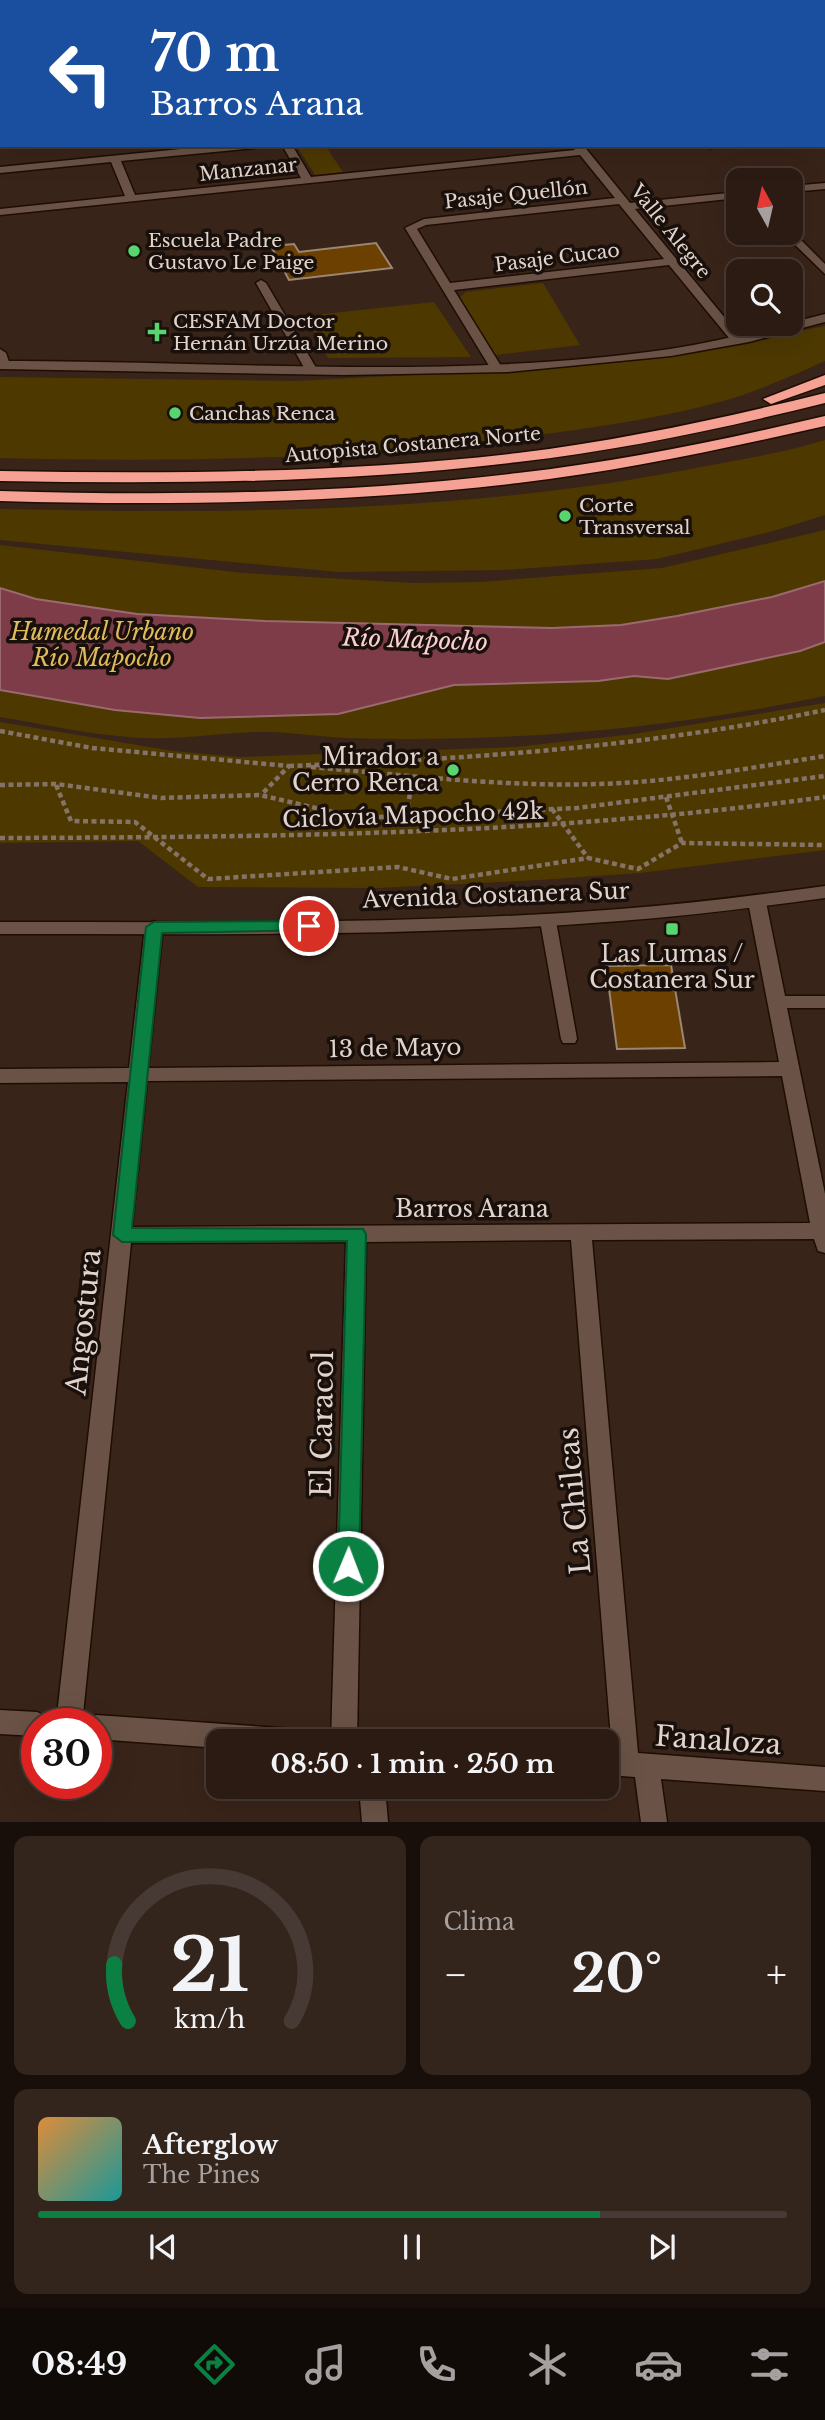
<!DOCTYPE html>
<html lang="es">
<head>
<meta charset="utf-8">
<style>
	body { margin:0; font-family:"Libre Baskerville",serif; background:#33241c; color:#f1f3f6; height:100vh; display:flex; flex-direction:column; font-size:26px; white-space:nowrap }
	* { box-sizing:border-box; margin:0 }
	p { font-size:23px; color:#a6a1a0 }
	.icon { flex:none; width:38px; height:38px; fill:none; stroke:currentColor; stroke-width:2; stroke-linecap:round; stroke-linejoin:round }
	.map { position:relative; height:1822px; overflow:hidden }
	.drawer { display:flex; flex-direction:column; gap:14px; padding:14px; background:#180f0a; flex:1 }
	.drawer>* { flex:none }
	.banner { position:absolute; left:0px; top:0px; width:826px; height:147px; box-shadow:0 7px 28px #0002,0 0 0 2px #473933; background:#1a4fa0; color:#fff; overflow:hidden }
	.needle { width:46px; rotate:352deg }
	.fabs { position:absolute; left:726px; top:168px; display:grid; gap:14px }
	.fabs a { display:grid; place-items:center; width:77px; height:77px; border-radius:14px; background:#2b1b13; box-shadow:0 7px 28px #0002,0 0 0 2px #473933; font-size:35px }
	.speed { position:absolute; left:21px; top:1708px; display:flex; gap:14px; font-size:35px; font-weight:700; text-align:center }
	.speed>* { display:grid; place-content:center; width:91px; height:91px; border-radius:50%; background:#2b1b13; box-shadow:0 7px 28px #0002,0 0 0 2px #473933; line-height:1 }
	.speed .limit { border:10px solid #d22; background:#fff; color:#111 }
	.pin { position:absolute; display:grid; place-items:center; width:60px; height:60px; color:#fff; margin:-30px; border:4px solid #fff; border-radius:50%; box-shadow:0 2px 7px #0007 }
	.me { position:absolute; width:77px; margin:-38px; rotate:1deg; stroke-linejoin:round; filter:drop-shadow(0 0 5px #0008) }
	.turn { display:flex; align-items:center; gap:24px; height:147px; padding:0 35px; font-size:32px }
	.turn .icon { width:91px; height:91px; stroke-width:2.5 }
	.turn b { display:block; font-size:49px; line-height:60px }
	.big { font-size:52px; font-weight:800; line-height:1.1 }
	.drawer .card { flex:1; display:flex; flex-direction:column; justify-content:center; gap:10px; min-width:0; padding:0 24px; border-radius:14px; background:#33241c }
	.drawer .dial { align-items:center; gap:0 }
	.dial svg { height:182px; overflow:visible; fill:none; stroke:#473933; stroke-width:7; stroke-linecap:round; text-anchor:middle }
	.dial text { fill:#f1f3f6; stroke:none }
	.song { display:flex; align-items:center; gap:21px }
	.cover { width:84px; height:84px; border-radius:10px; background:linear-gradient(135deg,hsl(30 70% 55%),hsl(180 70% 35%)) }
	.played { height:7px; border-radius:4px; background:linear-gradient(90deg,#0b8043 75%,#473933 75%) }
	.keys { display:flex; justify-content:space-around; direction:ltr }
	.heat { display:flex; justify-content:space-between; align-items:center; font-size:38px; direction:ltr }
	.drawer .tiles { flex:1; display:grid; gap:14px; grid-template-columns:1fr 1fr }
	.card:last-child { grid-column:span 2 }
	.trip { position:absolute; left:206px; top:1729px; width:413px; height:70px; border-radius:14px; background:#2b1b13; box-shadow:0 7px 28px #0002,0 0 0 2px #473933; font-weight:800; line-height:70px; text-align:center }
	.tabs { display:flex; height:112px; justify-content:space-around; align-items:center; background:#110b08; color:#a6a1a0 }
	.tabs .icon { width:49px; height:49px }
	.tabs .on { color:#0b8043 }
	.tabs b { font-size:32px; color:#f1f3f6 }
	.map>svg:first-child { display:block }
</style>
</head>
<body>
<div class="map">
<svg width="825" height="1822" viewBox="0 0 825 1822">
	<rect width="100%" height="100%" fill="#392419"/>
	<path fill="#4d3900" d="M296 145H325L343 172 315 175Z
		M543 283 580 345 495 355 459 298 466 292Z
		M434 302 471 357 328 358 306 316Z
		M825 326V361C796 374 767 387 737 397 663 419 584 429 507 439 338 460 170 462 0 458V377L297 381 512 370 680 355Z
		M825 440V515L777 530 657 559 503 570 339 572 0 540V509C230 514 464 513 691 469 735 460 781 454 825 440Z
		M825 530V696C669 729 506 743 347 738 322 737 298 733 273 732 237 731 203 737 168 738 112 740 55 726 0 717V545L243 573 412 583 480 582 662 568Z
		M825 703V850L640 873 538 880 377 888 198 887 138 841 0 843V722L173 751 239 757 515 747 634 734Z"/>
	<path fill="#7d3c48" stroke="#9b6a70" stroke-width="2" d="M825 581V642L800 651 668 679 634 676 598 681 454 685 338 714 200 718 115 710 0 690V588L36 599 137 614 265 621 552 628 621 625 677 616 772 597Z"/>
	<path fill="#6b4000" stroke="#9b8773" stroke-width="2" d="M376 243 392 268 289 280 271 246 294 244 299 252Z
		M671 965 685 1048 617 1049 606 966Z"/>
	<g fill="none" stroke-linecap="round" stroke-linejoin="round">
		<defs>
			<path id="service" d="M261 280 266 283 318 371 316 373 306 371 256 283Z
				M548 916 556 921 577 1039 575 1043H563L561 1039 540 921Z"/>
			<path id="minor" d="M12 0H20V2H12Z
				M66 0H93L65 2Z
				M103 0H111L112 2H103Z
				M196 0H204L205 2H196Z
				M283 0H292L293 2H284Z
				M363 0H371L372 2H363Z
				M449 0H457L458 2H449Z
				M539 0H548L549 2H540Z
				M655 0H666L654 2Z
				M681 0H692L693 2H682Z
				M2 6V12L0 13V7Z
				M824 30H825V36H824Z
				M824 131H825V137H824Z
				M221 145H260L255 148 121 161 135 195 301 178 282 145H292L311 177 575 150 572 145H583L630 203 738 192V198L635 209 744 341 734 344 669 265 454 290 501 366 491 369 405 228 424 219 615 198 580 155 0 215V209L125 196 111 162 0 173V167ZM619 204 664 259 450 283 417 229 426 225Z
				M696 145H716L711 148Z
				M825 183V189L791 192V186Z
				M791 230 825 264V274L783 233H791Z
				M0 349 6 353 10 365 8 368H0Z
				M757 896 766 902 785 996H825V1008H787L825 1194V1253L818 1251 814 1239 592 1240 638 1753 825 1767V1791L661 1779 667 1822H641L635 1777 607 1775V1751H612L571 1240 366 1242 357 1741H331L346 1242 131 1243 82 1724H56L128 1082 0 1083V1069L129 1068 145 927 154 921 163 927 148 1068 779 1062 748 902ZM782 1076 810 1223 132 1227 147 1081Z
				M0 1710 37 1712 46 1716 49 1724H37V1736L0 1734Z
				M96 1715 294 1729 303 1733 307 1741H219V1748L96 1739V1724H85L87 1719Z
				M359 1787H385L388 1822H362Z"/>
			<path id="tertiary" d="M824 48H825V54H824Z
				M0 126H2L0 133Z
				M825 314V322L749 342 671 356 508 372 344 375 0 369V361H23C239 362 455 380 670 349 723 341 774 327 825 314Z"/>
			<path id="secondary" d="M825 886V898C757 907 688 916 620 921 414 937 206 934 0 934V922C206 922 414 925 620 909 688 904 757 895 825 886Z"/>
			<path id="motorway" d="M825 375V385L771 404 763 399Z
				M825 393V403C724 428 622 450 518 462 346 483 173 484 0 481V471C173 474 346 473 518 453 622 440 724 418 825 393Z
				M825 416V426C723 449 622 471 518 483 346 503 173 506 0 501V491C173 496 346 494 518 473 622 461 723 440 825 416Z"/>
		</defs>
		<use href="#service" stroke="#1f0d04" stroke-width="3"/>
		<use href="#minor" stroke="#1f0d04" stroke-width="3"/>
		<use href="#tertiary" stroke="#1f0d04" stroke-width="3"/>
		<use href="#secondary" stroke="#1f0d04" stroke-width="3"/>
		<use href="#motorway" stroke="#1f0d04" stroke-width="3"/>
		<path stroke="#85736a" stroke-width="4.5" stroke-dasharray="5 3.5" stroke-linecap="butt" d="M0 731 92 748 289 766 261 795
			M289 766C470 759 648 747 825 710
			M311 767C406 775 502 787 598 784 674 782 750 768 825 756
			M0 785 56 784 161 798 260 795 359 818 577 808 825 776
			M56 785 71 821 135 822 208 879 398 867 452 879 588 858 638 869 682 843 825 845
			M666 797 682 843
			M552 809 588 858
			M407 816 412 776
			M0 838C276 837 551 835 825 797"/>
		<use href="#service" fill="#6a5346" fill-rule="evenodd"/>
		<use href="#minor" fill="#6a5346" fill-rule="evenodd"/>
		<use href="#tertiary" fill="#6a5346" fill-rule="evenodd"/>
		<use href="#secondary" fill="#6a5346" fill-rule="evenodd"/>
		<use href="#motorway" fill="#f5a194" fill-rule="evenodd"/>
	</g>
	<path fill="#0b8043" stroke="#07532c" stroke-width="2" d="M309 921 314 923V930L162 933 132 1228 363 1229 366 1234 359 1566 356 1573 348 1576 341 1573 338 1566 347 1241 122 1242 113 1235 146 927 154 922Z"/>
	<g fill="#59d56f" stroke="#19100b" stroke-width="2.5">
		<circle cx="134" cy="251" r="7"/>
		<path d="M153.5 321.5h7v7h7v7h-7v7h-7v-7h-7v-7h7z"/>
		<circle cx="175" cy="413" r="7"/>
		<circle cx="565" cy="516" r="7"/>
		<circle cx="453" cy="770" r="7"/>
		<rect x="665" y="922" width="14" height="14" rx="3.5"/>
	</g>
	<g text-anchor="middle" stroke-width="7" stroke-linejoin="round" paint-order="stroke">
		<g font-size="19" fill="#e2d4cd" stroke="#19100b">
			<text transform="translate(248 169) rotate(-6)" y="7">Manzanar</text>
			<text transform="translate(516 194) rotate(-6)" y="7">Pasaje Quellón</text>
			<text transform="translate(671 231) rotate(51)" y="7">Valle Alegre</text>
			<text transform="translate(557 257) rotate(-7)" y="7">Pasaje Cucao</text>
			<text transform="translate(413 444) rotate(-5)" y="7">Autopista Costanera Norte</text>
		</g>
		<g font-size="19" fill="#e2d4cd" stroke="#19100b" text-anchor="start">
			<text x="148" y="247">Escuela Padre<tspan x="148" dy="22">Gustavo Le Paige</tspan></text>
			<text x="173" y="328">CESFAM Doctor<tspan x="173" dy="22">Hernán Urzúa Merino</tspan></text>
			<text x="189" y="420">Canchas Renca</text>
			<text x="579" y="512">Corte<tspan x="579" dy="22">Transversal</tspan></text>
		</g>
		<g font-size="23" font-style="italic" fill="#e0bb5c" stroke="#19100b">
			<text x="102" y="640">Humedal Urbano<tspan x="102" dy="26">Río Mapocho</tspan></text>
		</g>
		<g font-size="23" fill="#e2d4cd" stroke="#19100b" text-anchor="end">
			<text x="439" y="765">Mirador a<tspan x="439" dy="26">Cerro Renca</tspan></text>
			<text x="672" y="962" text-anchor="middle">Las Lumas /<tspan x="672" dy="26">Costanera Sur</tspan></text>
		</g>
		<g font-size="23" fill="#e2d4cd" stroke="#19100b">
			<text transform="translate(413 815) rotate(-2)" y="8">Ciclovía Mapocho 42k</text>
			<text transform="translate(496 895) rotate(-2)" y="8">Avenida Costanera Sur</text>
			<text transform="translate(395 1048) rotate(-1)" y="8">13 de Mayo</text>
			<text x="472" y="1217">Barros Arana</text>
		</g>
		<g font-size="24" font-style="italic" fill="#fbd0d5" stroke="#19100b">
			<text transform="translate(415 640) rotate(2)" y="8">Río Mapocho</text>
		</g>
		<g font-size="28" fill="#e2d4cd" stroke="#19100b">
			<text transform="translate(83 1322) rotate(-84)" y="10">Angostura</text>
			<text transform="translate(322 1424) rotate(-89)" y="10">El Caracol</text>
			<text transform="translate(574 1501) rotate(-95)" y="10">La Chilcas</text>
			<text transform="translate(718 1740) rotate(4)" y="10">Fanaloza</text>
		</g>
	</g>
</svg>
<div class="fabs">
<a><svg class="needle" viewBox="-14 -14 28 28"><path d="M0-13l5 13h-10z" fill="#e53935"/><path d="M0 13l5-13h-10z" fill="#a6a1a0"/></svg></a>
<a><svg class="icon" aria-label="search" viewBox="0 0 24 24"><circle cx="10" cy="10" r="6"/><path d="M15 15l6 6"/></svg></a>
</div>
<div class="speed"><div class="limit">30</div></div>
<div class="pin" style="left:309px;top:926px;background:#d93025"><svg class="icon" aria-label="arrive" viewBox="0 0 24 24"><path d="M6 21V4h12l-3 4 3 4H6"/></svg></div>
<svg class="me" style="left:348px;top:1566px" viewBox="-20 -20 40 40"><circle r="17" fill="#0b8043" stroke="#fff" stroke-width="3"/><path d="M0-11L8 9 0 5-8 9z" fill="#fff"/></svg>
<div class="trip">08:50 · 1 min · 250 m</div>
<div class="banner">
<div class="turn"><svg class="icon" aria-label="left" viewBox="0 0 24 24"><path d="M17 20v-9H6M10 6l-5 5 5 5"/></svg><div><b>70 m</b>Barros Arana</div></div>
</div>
</div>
<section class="drawer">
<div class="tiles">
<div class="card dial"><svg viewBox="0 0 100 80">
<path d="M14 69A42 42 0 1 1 86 69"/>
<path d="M14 69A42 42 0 0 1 8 44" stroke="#0b8043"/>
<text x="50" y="56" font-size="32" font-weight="700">21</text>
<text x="50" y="72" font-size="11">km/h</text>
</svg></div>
<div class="card"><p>Clima</p>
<div class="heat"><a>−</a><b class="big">20°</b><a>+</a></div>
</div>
<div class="card">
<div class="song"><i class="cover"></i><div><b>Afterglow</b><p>The Pines</p></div></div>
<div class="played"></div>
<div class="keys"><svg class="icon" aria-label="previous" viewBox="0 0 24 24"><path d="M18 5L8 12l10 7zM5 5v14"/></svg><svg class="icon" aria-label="pause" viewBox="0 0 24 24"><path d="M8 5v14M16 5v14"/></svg><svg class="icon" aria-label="next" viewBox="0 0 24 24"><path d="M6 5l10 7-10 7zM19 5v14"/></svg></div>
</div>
</div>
</section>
<nav class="tabs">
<b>08:49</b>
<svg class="icon on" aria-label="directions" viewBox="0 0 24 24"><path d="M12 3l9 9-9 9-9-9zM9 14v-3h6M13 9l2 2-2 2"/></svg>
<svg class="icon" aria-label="music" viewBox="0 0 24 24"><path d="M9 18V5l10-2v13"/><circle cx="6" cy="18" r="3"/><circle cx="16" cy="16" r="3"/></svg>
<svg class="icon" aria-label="phone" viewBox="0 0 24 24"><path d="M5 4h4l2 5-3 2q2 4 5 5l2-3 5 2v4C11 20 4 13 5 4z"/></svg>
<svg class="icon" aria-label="climate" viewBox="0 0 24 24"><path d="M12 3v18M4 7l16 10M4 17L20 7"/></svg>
<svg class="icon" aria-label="car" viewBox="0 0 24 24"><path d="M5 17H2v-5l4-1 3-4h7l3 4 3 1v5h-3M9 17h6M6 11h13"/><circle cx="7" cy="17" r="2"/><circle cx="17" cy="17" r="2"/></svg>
<svg class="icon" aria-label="filters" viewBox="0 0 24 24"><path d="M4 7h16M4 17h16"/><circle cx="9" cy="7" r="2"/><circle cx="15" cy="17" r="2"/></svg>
</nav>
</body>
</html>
